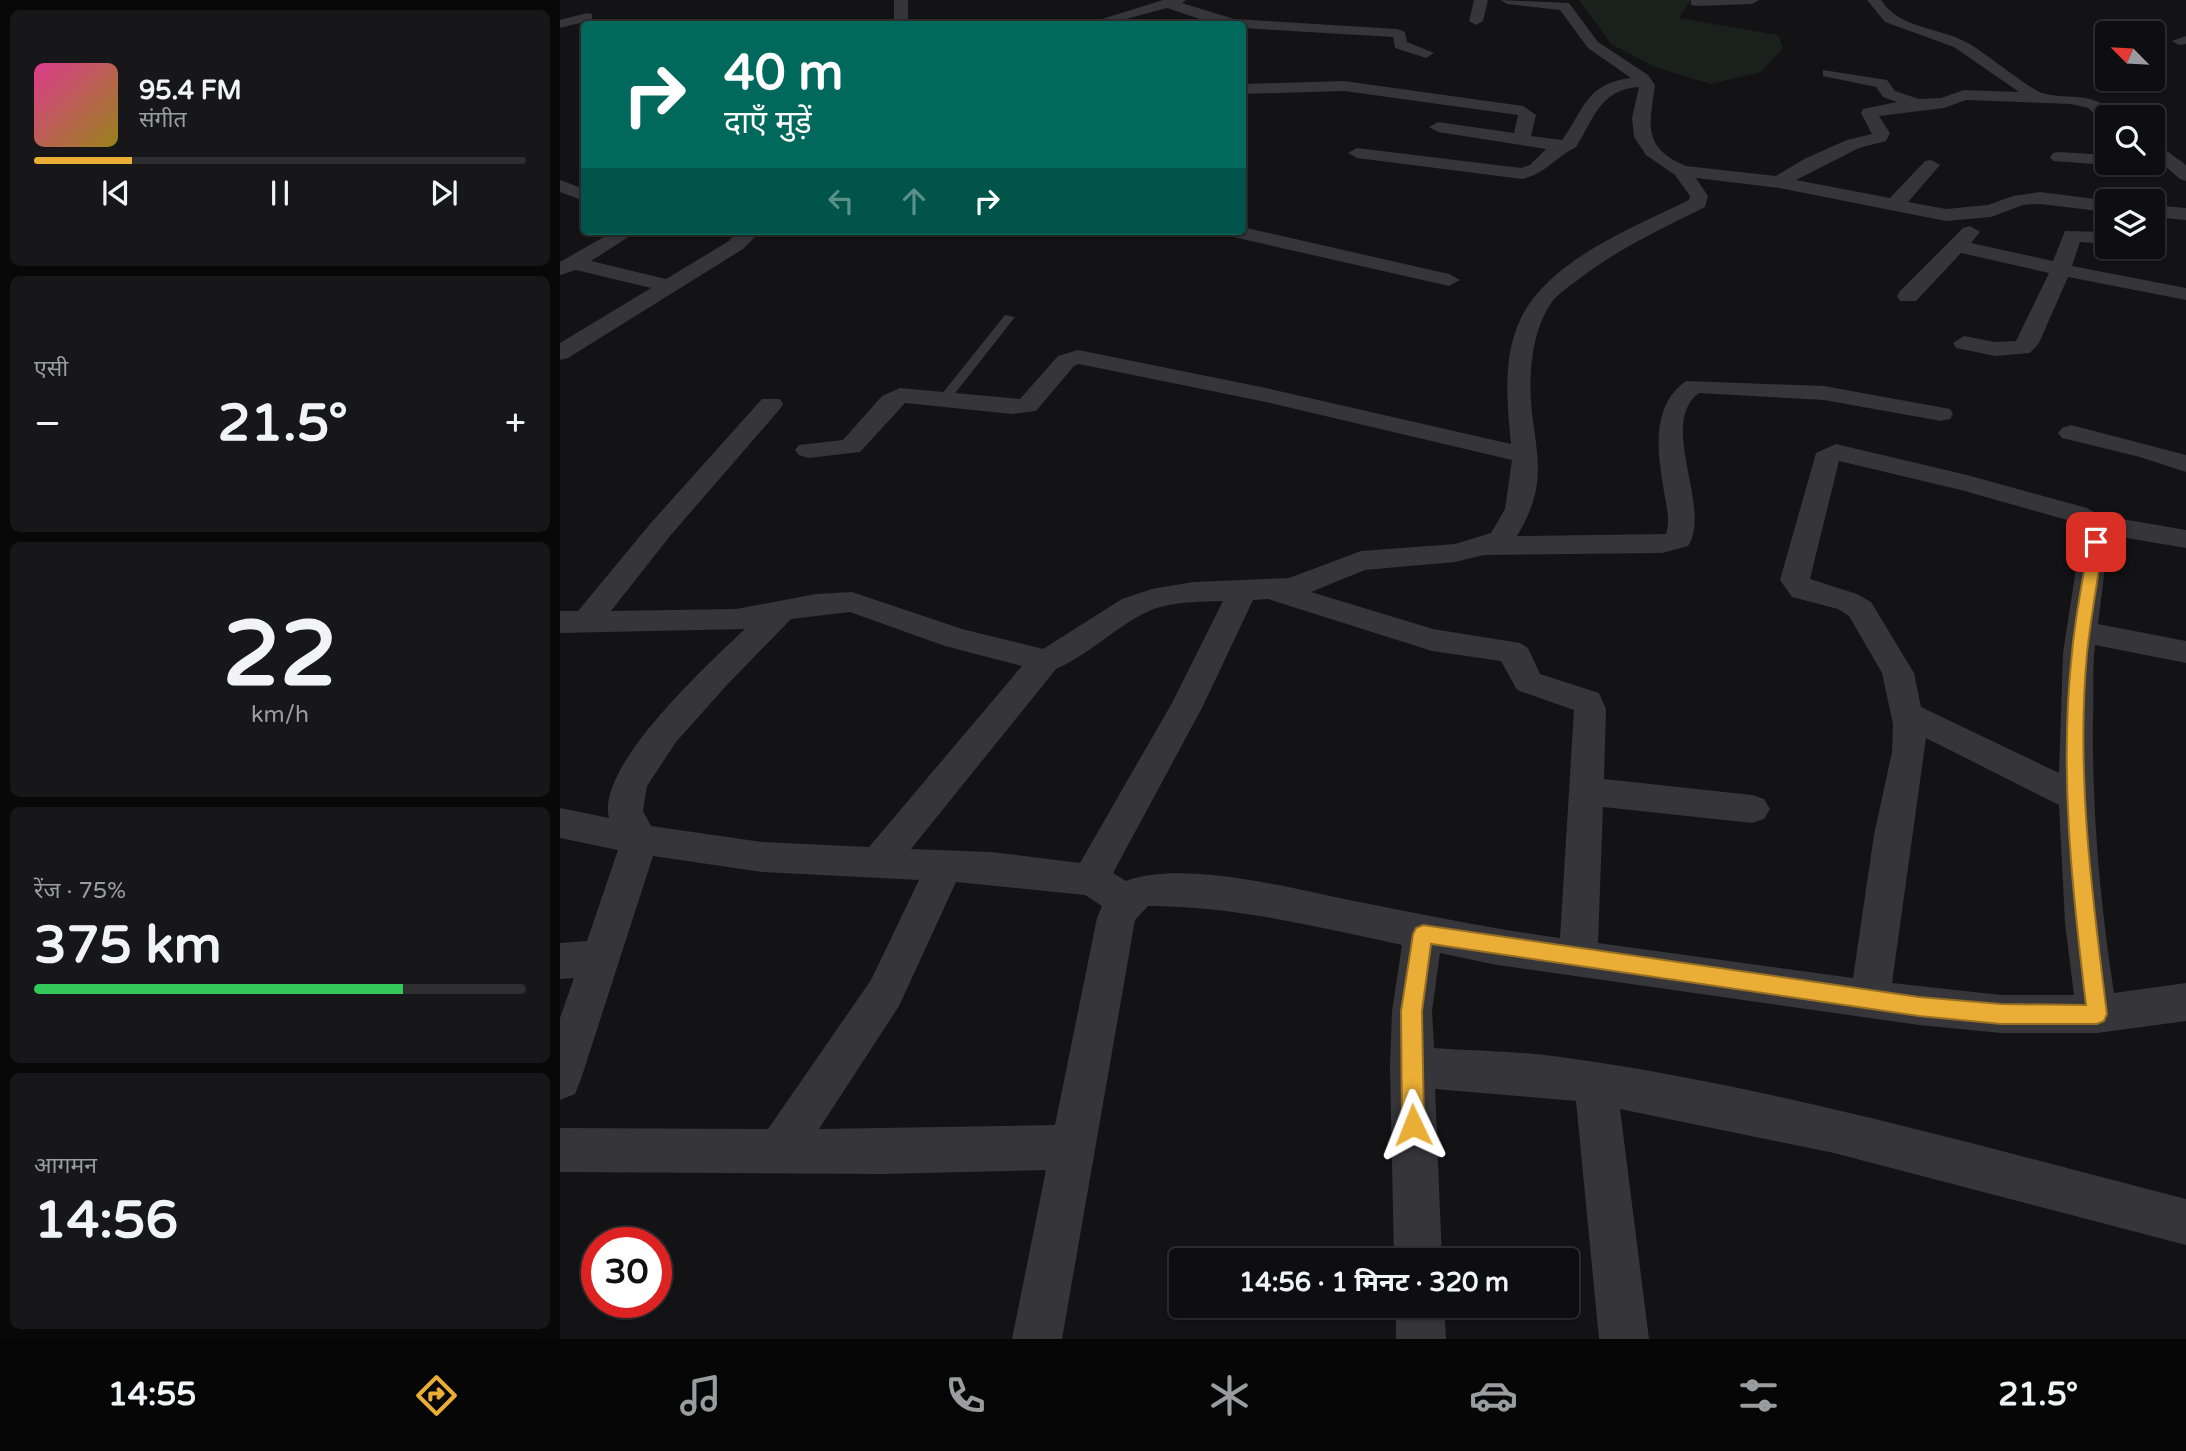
<!DOCTYPE html>
<html lang="hi">
<head>
<meta charset="utf-8">
<style>
	body { margin:0; font-family:"Varela Round","Noto Sans Devanagari",sans-serif; background:#171719; color:#f1f3f6; height:100vh; display:flex; flex-direction:column; font-size:26px; white-space:nowrap }
	* { box-sizing:border-box; margin:0 }
	p { font-size:23px; color:#9b9c9f }
	.icon { flex:none; width:38px; height:38px; fill:none; stroke:currentColor; stroke-width:2; stroke-linecap:round; stroke-linejoin:round }
	.map { position:relative; flex:1; overflow:hidden }
	.drawer { display:flex; flex-direction:column; gap:10px; padding:10px; background:#080809; width:560px }
	.drawer>* { flex:none }
	.hud { position:absolute; left:21px; top:21px; width:665px; height:214px; border-radius:7px; box-shadow:0 2px 5px #0004,0 0 0 2px #2e2e30; background:#00695c; color:#fff; overflow:hidden }
	.needle { width:46px; rotate:294deg }
	.fabs { position:absolute; left:1535px; top:21px; display:grid; gap:14px }
	.fabs a { display:grid; place-items:center; width:70px; height:70px; border-radius:7px; background:#0e0e10; box-shadow:0 2px 5px #0004,0 0 0 2px #2e2e30; font-size:35px }
	.speed { position:absolute; left:21px; top:1227px; display:flex; gap:14px; font-size:35px; font-weight:700; text-align:center }
	.speed>* { display:grid; place-content:center; width:91px; height:91px; border-radius:50%; background:#0e0e10; box-shadow:0 2px 5px #0004,0 0 0 2px #2e2e30; line-height:1 }
	.speed .limit { border:10px solid #d22; background:#fff; color:#111 }
	.pin { position:absolute; display:grid; place-items:center; width:60px; height:60px; color:#fff; margin:-30px; border-radius:14px; box-shadow:0 4px 10px #0006 }
	.me { position:absolute; width:77px; margin:-38px; rotate:358deg; stroke-linejoin:round; filter:drop-shadow(0 0 5px #0008) }
	.turn { display:flex; align-items:center; gap:24px; height:147px; padding:0 28px; font-size:32px }
	.turn .icon { width:91px; height:91px; stroke-width:2.5 }
	.turn b { display:block; font-size:49px; line-height:60px }
	.lanes { display:flex; align-items:center; height:66px; padding:0 28px; background:#0003; justify-content:center; gap:35px; direction:ltr }
	.lanes .off { opacity:.35 }
	.big { font-size:52px; font-weight:700; line-height:1.1 }
	.drawer .tile { flex:1; display:flex; flex-direction:column; justify-content:center; gap:10px; min-width:0; padding:0 24px; border-radius:10px; background:#171719 }
	.drawer .dial { align-items:center; gap:0 }
	.dial b { font-size:91px; line-height:1 }
	.song { display:flex; align-items:center; gap:21px }
	.cover { width:84px; height:84px; border-radius:10px; background:linear-gradient(135deg,hsl(330 70% 55%),hsl(50 70% 35%)) }
	.played { height:7px; border-radius:4px; background:linear-gradient(90deg,#eaad36 20%,#2e2e30 20%) }
	.keys { display:flex; justify-content:space-around; direction:ltr }
	.heat { display:flex; justify-content:space-between; align-items:center; font-size:38px; direction:ltr }
	.charge { height:10px; border-radius:5px; background:linear-gradient(90deg,#34c759 75%,#2e2e30 0) }
	.trip { position:absolute; left:609px; top:1248px; width:410px; height:70px; border-radius:7px; background:#0e0e10; box-shadow:0 2px 5px #0004,0 0 0 2px #2e2e30; font-weight:700; line-height:70px; text-align:center }
	.dock { display:flex; height:112px; justify-content:space-around; align-items:center; background:#060606; color:#9b9c9f }
	.dock .icon { width:49px; height:49px }
	.dock .selected { color:#eaad36 }
	.dock b { font-size:32px; color:#f1f3f6 }
	main { display:flex; flex:1; min-height:0 }
	.map>svg:first-child { display:block }
</style>
</head>
<body>
<main>
<section class="drawer">
<div class="tile">
<div class="song"><i class="cover"></i><div><b>95.4 FM</b><p>संगीत</p></div></div>
<div class="played"></div>
<div class="keys"><svg class="icon" aria-label="previous" viewBox="0 0 24 24"><path d="M18 5L8 12l10 7zM5 5v14"/></svg><svg class="icon" aria-label="pause" viewBox="0 0 24 24"><path d="M8 5v14M16 5v14"/></svg><svg class="icon" aria-label="next" viewBox="0 0 24 24"><path d="M6 5l10 7-10 7zM19 5v14"/></svg></div>
</div>
<div class="tile"><p>एसी</p>
<div class="heat"><a>−</a><b class="big">21.5°</b><a>+</a></div>
</div>
<div class="tile dial"><b>22</b><p>km/h</p></div>
<div class="tile"><p>रेंज · 75%</p><b class="big">375 km</b><div class="charge"></div></div>
<div class="tile"><p>आगमन</p><b class="big">14:56</b></div>
</section>
<div class="map">
<svg width="1626" height="1339" viewBox="0 0 1626 1339">
	<rect width="100%" height="100%" fill="#131315"/>
	<path fill="#1a201b" d="M1019 0H1131L1119 18 1218 35 1223 48 1201 72 1151 84 1095 67 1051 44Z"/>
	<g fill="none" stroke-linecap="round" stroke-linejoin="round">
		<path fill="#35353a" fill-rule="evenodd" d="M445 315 455 317 389 401H381V395Z"/>
		<path fill="#35353a" fill-rule="evenodd" d="M334 0H348V24H334Z
			M603 0H626L622 3 674 19 837 29 845 32 847 42 874 53 866 58 835 48 833 37 682 28V24L646 21 607 8 547 24H526Z
			M914 0H928L923 21 916 25 909 21Z
			M940 0 1009 3 1038 42 1088 75 1095 85C1090 124 1081 147 1126 166L1216 176 1244 159 1287 140 1312 134 1301 113 1303 109 1337 102 1323 97 1316 87 1263 76V70L1327 80 1335 91 1359 99 1381 98 1404 90 1459 92 1394 47 1325 22 1307 0H1321C1340 29 1378 27 1406 42 1425 52 1469 89 1482 93 1511 101 1535 89 1556 117L1542 121 1528 108 1511 104 1406 100 1384 108 1319 116 1330 133 1326 141 1299 148 1236 180 1330 198 1365 161 1371 160 1380 165 1348 202 1386 209 1428 205 1453 196 1480 192 1551 201H1547V212L1480 204 1463 205 1431 217 1386 221 1219 188 1136 178 1148 196 1145 207C1101 229 1058 249 1019 279 1011 285 1001 292 994 299 971 329 968 377 972 413 979 465 985 489 957 536L1106 534C1110 521 1107 509 1105 497 1098 457 1089 407 1126 381L1264 386 1390 409 1393 414 1390 419 1381 421 1264 400 1139 393C1097 424 1153 508 1128 546L1102 553 924 555 895 562 805 570 751 592 873 629 960 643 968 648 980 674 1039 693 1046 709 1044 779 1192 795 1204 799 1210 809 1204 819 1192 823 1043 807 1038 943 1293 978 1314 835 1332 752 1333 724 1322 673 1289 616 1278 609 1232 597 1220 580 1256 453 1276 444 1407 475 1527 508 1539 515 1626 530V548L1549 535 1538 624 1626 641V663L1535 645C1532 670 1534 696 1533 720 1532 812 1540 902 1554 993L1626 983V1021L1537 1033H1441L1359 1025 937 965 880 953 872 1011 874 1048C916 1051 959 1051 1001 1057 1212 1086 1419 1146 1626 1199V1245L1274 1153 1060 1109 1089 1339H1039L1016 1101 875 1089 882 1260H834L830 1067 832 1011 842 945C758 927 674 906 588 906L575 920 502 1339H452L486 1170 322 1174 0 1172V1128L208 1129 311 980 359 880 202 872 93 856 21 1079 15 1094 0 1100V1018L14 978 0 979V943L27 941 58 850 0 838V808L49 818C35 767 150 662 185 629L0 633V611H18L90 524 202 399H220L223 404 220 409 110 536 51 611 176 609 256 594 292 592 402 629 483 649 562 599 592 589 633 582 729 578 801 551 895 544 931 533 945 509 952 460 706 402 519 364 514 366 476 411 452 414 345 403 300 452 248 458 239 455 235 450 239 445 283 440 322 396 340 388 460 399 498 356 518 350 706 388 951 444C947 402 942 357 961 318 989 260 1074 227 1129 200L1130 196 1115 175 1086 155 1074 137 1072 118 1079 87C1040 89 1034 119 1016 147 996 157 985 174 962 179L797 158 788 153 797 148 961 168 970 165 986 149 878 132 869 127 878 122 954 133 958 115 784 91 682 94V84L784 81 963 106 976 115 971 136 1002 140C1025 109 1025 84 1071 78L1028 48 1000 10 947 4ZM1279 461 1401 490 1507 520 1522 530 1503 653 1499 773 1361 707 1354 673 1311 602 1297 594 1250 579ZM708 599 872 651 941 661 957 690 1014 710 1000 938C932 929 866 915 799 902 737 890 625 859 566 881L553 873 643 706 693 600ZM663 601 612 703 520 863 431 852 351 849 496 669C528 655 552 630 583 614 606 601 638 602 663 601ZM290 612 385 646 462 666 309 847 202 842 91 826 83 811 87 786 116 742 166 686 231 619ZM1366 738 1499 805 1505 923 1514 995H1441L1332 983ZM396 882 525 895 542 906 537 918 495 1125 259 1129 339 1006Z
			M1131 0H1199L1192 4 1136 6 1131 5Z
			M27 13 32 14V20L0 28V20Z
			M1626 36V44L1619 45 1612 41Z
			M1592 140 1626 165V181L1620 179 1592 155Z
			M1499 152 1547 155V163H1554L1547 165 1493 161 1490 157 1493 153Z
			M0 180 24 189V201L0 192Z
			M1592 205 1626 208V220L1592 217Z
			M1410 226 1420 232 1411 243 1493 261 1505 231 1547 232V244L1520 242 1512 266 1626 288V300L1508 277 1479 343 1470 353 1435 356 1396 348 1393 343 1404 336 1435 342 1456 341 1489 273 1401 253 1356 301H1340L1337 296 1340 291 1403 228Z
			M682 227 889 274 900 280 889 286 673 237 663 231H682Z
			M54 231H78L31 261 106 279 169 241 177 231H197V235L183 249 8 358 0 360V343L91 288 16 270 0 275V262Z
			M1511 425 1626 455V472L1580 457 1502 438 1498 433 1502 428Z
			M836 1306H884L886 1339H836Z"/>
	</g>
	<path fill="#eaad36" stroke="#987023" stroke-width="2" d="M1536 537 1543 542C1538 579 1531 616 1527 653 1516 773 1532 896 1547 1014L1544 1021 1537 1024H1441L1359 1016 871 944 862 1011 864 1125 861 1133 853 1136 846 1133 842 1125 841 1011 853 934 856 928 863 925 1359 997 1441 1004 1526 1005C1512 889 1499 769 1512 653 1515 616 1523 579 1529 542Z"/>
</svg>
<div class="fabs">
<a><svg class="needle" viewBox="-14 -14 28 28"><path d="M0-13l5 13h-10z" fill="#e53935"/><path d="M0 13l5-13h-10z" fill="#9b9c9f"/></svg></a>
<a><svg class="icon" aria-label="search" viewBox="0 0 24 24"><circle cx="10" cy="10" r="6"/><path d="M15 15l6 6"/></svg></a>
<a><svg class="icon" aria-label="layers" viewBox="0 0 24 24"><path d="M12 4l9 5-9 5-9-5zM3 14l9 5 9-5"/></svg></a>
</div>
<div class="speed"><div class="limit">30</div></div>
<div class="pin" style="left:1536px;top:542px;background:#d93025"><svg class="icon" aria-label="arrive" viewBox="0 0 24 24"><path d="M6 21V4h12l-3 4 3 4H6"/></svg></div>
<svg class="me" style="left:853px;top:1125px" viewBox="-20 -20 40 40"><path d="M0-17L14 15 0 8-14 15z" fill="#eaad36" stroke="#fff" stroke-width="4"/></svg>
<div class="trip">14:56 · 1 मिनट · 320 m</div>
<div class="hud">
<div class="turn"><svg class="icon" aria-label="right" viewBox="0 0 24 24"><path d="M7 20v-9h11M14 6l5 5-5 5"/></svg><div><b>40 m</b>दाएँ मुड़ें</div></div>
<div class="lanes"><svg class="icon off" aria-label="left" viewBox="0 0 24 24"><path d="M17 20v-9H6M10 6l-5 5 5 5"/></svg><svg class="icon off" aria-label="ahead" viewBox="0 0 24 24"><path d="M12 20V5M6 11l6-6 6 6"/></svg><svg class="icon" aria-label="right" viewBox="0 0 24 24"><path d="M7 20v-9h11M14 6l5 5-5 5"/></svg></div>
</div>
</div>
</main>
<nav class="dock">
<b>14:55</b>
<svg class="icon selected" aria-label="directions" viewBox="0 0 24 24"><path d="M12 3l9 9-9 9-9-9zM9 14v-3h6M13 9l2 2-2 2"/></svg>
<svg class="icon" aria-label="music" viewBox="0 0 24 24"><path d="M9 18V5l10-2v13"/><circle cx="6" cy="18" r="3"/><circle cx="16" cy="16" r="3"/></svg>
<svg class="icon" aria-label="phone" viewBox="0 0 24 24"><path d="M5 4h4l2 5-3 2q2 4 5 5l2-3 5 2v4C11 20 4 13 5 4z"/></svg>
<svg class="icon" aria-label="climate" viewBox="0 0 24 24"><path d="M12 3v18M4 7l16 10M4 17L20 7"/></svg>
<svg class="icon" aria-label="car" viewBox="0 0 24 24"><path d="M5 17H2v-5l4-1 3-4h7l3 4 3 1v5h-3M9 17h6M6 11h13"/><circle cx="7" cy="17" r="2"/><circle cx="17" cy="17" r="2"/></svg>
<svg class="icon" aria-label="filters" viewBox="0 0 24 24"><path d="M4 7h16M4 17h16"/><circle cx="9" cy="7" r="2"/><circle cx="15" cy="17" r="2"/></svg>
<b>21.5°</b>
</nav>
</body>
</html>
